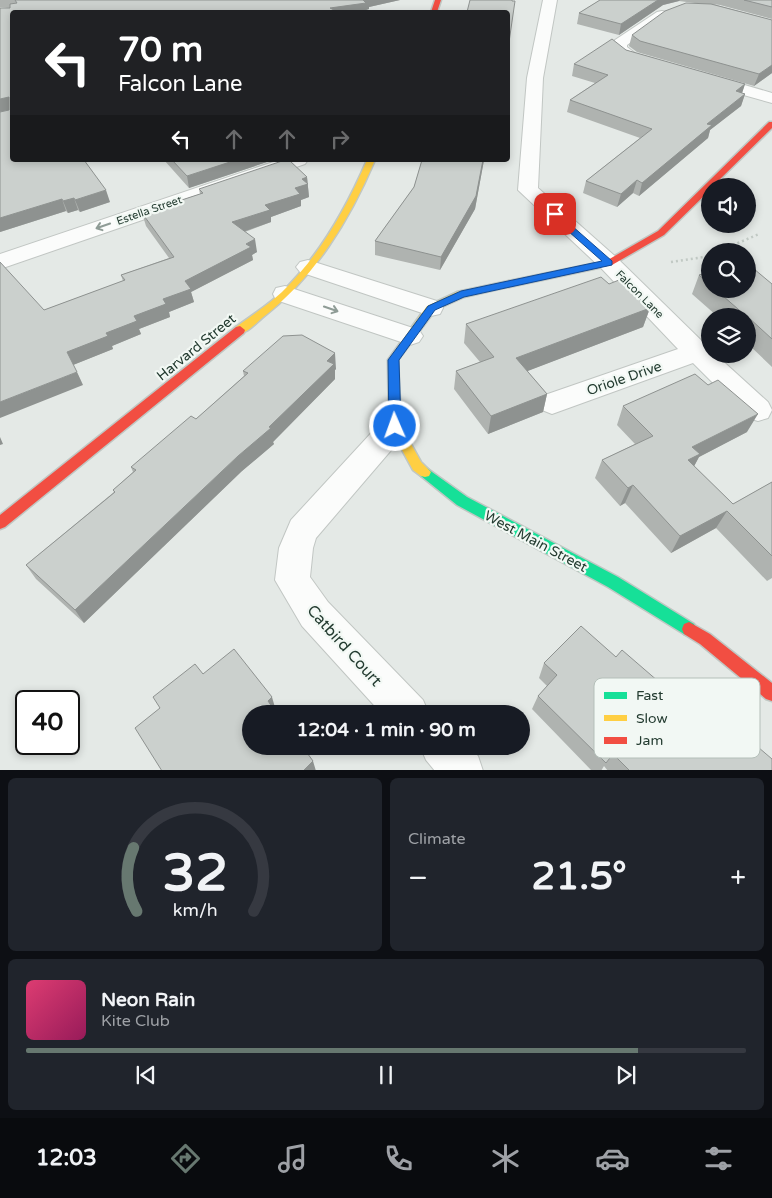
<!DOCTYPE html>
<html lang="en">
<head>
<meta charset="utf-8">
<style>
	body { margin:0; font-family:"Varela Round",sans-serif; background:#20242c; color:#f1f3f6; height:100vh; display:flex; flex-direction:column; font-size:19px; white-space:nowrap }
	* { box-sizing:border-box; margin:0 }
	p { font-size:16px; color:#9ea1a6 }
	.icon { flex:none; width:28px; height:28px; fill:none; stroke:currentColor; stroke-width:2; stroke-linecap:round; stroke-linejoin:round }
	.map { position:relative; height:770px; overflow:hidden }
	.side { display:flex; flex-direction:column; gap:8px; padding:8px; background:#0d0f14; flex:1 }
	.side>* { flex:none }
	.top-card { position:absolute; left:10px; top:10px; width:500px; height:152px; border-radius:5px; box-shadow:0 2px 8px #0003; background:#202124; color:#fff; overflow:hidden }
	.buttons { position:absolute; left:701px; top:178px; display:grid; gap:10px }
	.buttons a { display:grid; place-items:center; width:55px; height:55px; border-radius:50%; background:#171b24; box-shadow:0 2px 8px #0003; font-size:25px }
	.speed { position:absolute; left:15px; top:690px; display:flex; gap:10px; font-size:25px; font-weight:700; text-align:center }
	.speed>* { display:grid; place-content:center; width:65px; height:65px; border-radius:50%; background:#171b24; box-shadow:0 2px 8px #0003; line-height:1 }
	.speed .limit { border:2px solid #111; border-radius:8px; background:#fff; color:#111 }
	.pin { position:absolute; display:grid; place-items:center; width:42px; height:42px; color:#fff; margin:-21px; border-radius:10px; box-shadow:0 2px 8px #0006 }
	.me { position:absolute; width:55px; margin:-28px; rotate:358deg; stroke-linejoin:round; filter:drop-shadow(0 0 4px #0008) }
	.turn { display:flex; align-items:center; gap:18px; height:105px; padding:0 25px; font-size:22px }
	.turn .icon { width:65px; height:65px; stroke-width:2.5 }
	.turn b { display:block; font-size:35px; line-height:42px }
	.lanes { display:flex; align-items:center; height:48px; padding:0 25px; background:#0003; justify-content:center; gap:25px; direction:ltr }
	.lanes .off { opacity:.35 }
	.big { font-size:38px; font-weight:800; line-height:1.1 }
	.side .tile { flex:1; display:flex; flex-direction:column; justify-content:center; gap:8px; min-width:0; padding:0 18px; border-radius:8px; background:#20242c }
	.side .dial { align-items:center; gap:0 }
	.dial svg { height:130px; overflow:visible; fill:none; stroke:#363941; stroke-width:7; stroke-linecap:round; text-anchor:middle }
	.dial text { fill:#f1f3f6; stroke:none }
	.song { display:flex; align-items:center; gap:15px }
	.cover { width:60px; height:60px; border-radius:8px; background:linear-gradient(135deg,hsl(340 70% 55%),hsl(330 70% 35%)) }
	.played { height:5px; border-radius:2px; background:linear-gradient(90deg,#677870 85%,#363941 85%) }
	.keys { display:flex; justify-content:space-around; direction:ltr }
	.heat { display:flex; justify-content:space-between; align-items:center; font-size:28px; direction:ltr }
	.side .tiles { flex:1; display:grid; gap:8px; grid-template-columns:1fr 1fr }
	.tile:last-child { grid-column:span 2 }
	.trip { position:absolute; left:242px; top:705px; width:288px; height:50px; border-radius:25px; background:#171b24; box-shadow:0 2px 8px #0003; font-weight:800; line-height:50px; text-align:center }
	.dock { display:flex; height:80px; justify-content:space-around; align-items:center; background:#090b0e; color:#9ea1a6 }
	.dock .icon { width:35px; height:35px }
	.dock .active { color:#677870 }
	.dock b { font-size:22px; color:#f1f3f6 }
	.map>svg:first-child { display:block }
</style>
</head>
<body>
<div class="map">
<svg width="772" height="771" viewBox="0 0 772 771">
	<rect width="100%" height="100%" fill="#e4e9e6"/>
	<g fill="none" stroke-linecap="round" stroke-linejoin="round">
		<defs>
			<path id="street" d="M543 0H557L543 78 538 188 617 258 710 349V354H715L768 402 772 410 768 418 758 421 748 418 693 363 552 414 542 410 538 403 542 396 678 349 601 268 518 190 527 78Z
				M662 11 667 12 669 15 667 18 627 45V47L636 54 655 59 657 62 655 65C641 69 620 60 611 49L615 40 657 12Z
				M707 74 772 93V103L701 83 699 79 701 75Z
				M279 160H308L305 164 0 269V254Z
				M308 260 440 302 443 308 440 314 431 316 300 272 296 267 300 262Z
				M285 286 419 330 423 336 419 342 410 345 276 300 273 294 276 288Z
				M395 415 405 418 409 426 405 434 316 538 313 548 310 577 328 602 423 700 429 714H382L302 626 275 580 279 548 291 520 385 418Z
				M420 746H468L478 756 483 771H435L426 760Z"/>
			<path id="fast" d="M425 467 467 497 618 577 694 624 696 629 694 634 689 636 684 634 608 587 457 505 421 476 419 472 421 468Z"/>
			<path id="slow" d="M367 160H375C349 221 315 277 262 318 255 324 246 335 236 333L235 330 236 327C251 316 268 305 282 292 320 255 346 209 367 160Z
				M509 281 514 284 512 286 464 297 435 310 398 360 401 426 421 462 431 472 429 476 425 477 421 476 413 470 389 426 388 360 427 306 457 292Z"/>
			<path id="jam" d="M435 0H441L437 12H431Z
				M769 122H772V128L713 186H710V190L664 235 612 265 509 287 504 284 509 281 606 261 658 231Z
				M240 326 245 330 244 333 5 527 0 529V515L236 327Z
				M689 622 710 634 772 683V701L766 699 700 644 684 634 682 629 684 624Z"/>
		</defs>
		<use href="#street" stroke="#c1c6c3" stroke-width="2"/>
		<use href="#fast" stroke="#c0c7c3" stroke-width="3"/>
		<use href="#slow" stroke="#c0c7c3" stroke-width="3"/>
		<use href="#jam" stroke="#c0c7c3" stroke-width="3"/>
		<path stroke="#c1c9c4" stroke-width="2.5" stroke-dasharray="2 3" stroke-linecap="butt" d="M731 251 738 243 759 234
			M671 262 710 256"/>
		<use href="#street" fill="#fbfcfb" fill-rule="evenodd"/>
		<use href="#fast" fill="#16e098" fill-rule="evenodd"/>
		<use href="#slow" fill="#ffcf43" fill-rule="evenodd"/>
		<use href="#jam" fill="#f24e42" fill-rule="evenodd"/>
	</g>
	<path fill="#afb3b0" d="M0 0H400L369 7V9L366 10V12H12V160L110 202 80 212 78 210 68 213 66 211 0 232V112L10 8 0 7Z
		M600 0H772V19L720 5 713 4 772 20V73L754 86 637 52 629 46 632 35 703 4 679 1 663 5 619 35 577 24 579 13Z
		M626 50 745 84 742 93 745 94 741 106 710 130 708 138 639 196 633 193 617 207 583 193 586 181 640 138 567 112 570 100 595 83 572 76 574 64Z
		M164 160H273L189 188Z
		M422 160H484L475 209 440 270 375 255V241L414 187Z
		M307 177 309 197 301 200V206L271 217V222L245 232 257 252 252 255 253 260 191 292 194 302 169 312 170 317 139 329 141 334 112 346 113 349 73 365 83 385 44 310 123 281 121 275 169 258 146 226 142 213 200 194 199 189Z
		M710 272V289H748L772 284V367L748 344V316H717L692 294 699 275Z
		M650 308 643 327 527 371 547 394 543 412 488 434 454 389 456 371 480 362 464 343 466 324Z
		M336 369 335 370V379L273 442 274 444 242 471 84 623 36 579 26 565 114 492 113 490 133 472 131 467 196 419 244 376 243 371Z
		M623 406 747 432 699 457 694 466 733 504 772 482V578L767 581 716 528 671 553 625 503 620 506 595 478 602 460 635 444 617 425Z
		M616 657 687 706 697 695 772 771H608L604 766 601 771H592L532 709 538 696 547 686 539 678 544 663Z"/>
	<path fill="#8e9290" d="M366 0H400L369 7V9L366 10V12H331L330 8Z
		M658 0H680L679 1 663 5 619 35 621 24Z
		M772 65V73L754 86 759 74Z
		M745 84 741 96 736 91Z
		M745 94 741 106 710 130 708 138 639 196 642 183 707 124Z
		M9 97 12 109 0 112V99Z
		M236 160H273L189 188 187 176Z
		M483 160H484L475 209 440 270 441 257Z
		M307 177 309 197 301 200V206L271 217V222L234 235 232 222 265 205 295 188 302 179Z
		M637 180 633 193 617 207 621 194Z
		M106 190 110 202 80 212 75 200Z
		M74 198 78 210 68 213 63 201Z
		M62 199 66 211 0 232V218Z
		M255 239 257 252 252 255 253 260 191 292 194 302 169 312 170 317 139 329 141 334 112 346 113 349 73 365 67 352 106 333 134 316 163 299 185 281 246 244Z
		M650 308 643 327 512 377 516 358Z
		M335 353 336 369 335 370V379L273 442 274 444 242 471 84 623 75 610 269 427 327 361Z
		M77 372 83 385 0 418V402Z
		M547 394 543 412 488 434 491 416Z
		M758 414 747 432 699 457 691 472 679 478 692 447Z
		M0 437 3 444 0 445Z
		M633 485 625 503 620 506 628 488Z
		M727 511 716 528 671 553 680 536Z
		M272 697 276 711 273 714 268 701Z
		M313 761 316 771H303Z"/>
	<path fill="#cbd0cd" stroke="#8e9290" d="M15 0H366H363L366 3 330 8 338 12H12V160H84L106 190 75 200 74 198 63 201 62 199 0 218V112L9 110V97L0 99V8H10V4L17 3Z
		M470 0H512V1H515L508 49V12H467Z
		M600 0H658L621 24 579 13Z
		M744 0H772V7Z
		M686 3 711 4 772 20V65L759 74 640 41 632 35 665 11Z
		M612 39 626 50 745 84 736 91 745 94 707 124 712 125 642 183 637 180 621 194 586 181 652 129 570 100 608 75 574 64Z
		M172 160H236L187 176Z
		M285 160H289L307 177 302 179 308 184 295 188 300 194 265 205 270 210 232 222 255 239 246 244 251 247 185 281 191 289 163 299 166 304 134 316 137 321 106 333 108 336 67 352 77 372 0 402V262L44 310 125 280 121 275 174 257 142 213 203 193 199 189Z
		M422 160H483L476 196 441 257 375 241 414 187Z
		M748 264 772 284V339L748 317V316H746L715 289H748Z
		M710 272V285L699 275Z
		M601 277 609 284 619 280 650 308 516 358 547 394 491 416 456 371 494 357 466 324Z
		M302 335 335 353 327 361 334 364 269 427 271 428 238 456 75 610 26 565 115 492 113 490 136 470 131 467 191 416 196 419 248 373 243 371 283 336Z
		M695 374 708 385 718 380 758 414 692 447 700 454 688 460 733 504 772 482V556L727 511 680 536 633 485 628 488 602 460 653 436 623 406Z
		M581 626 616 657 622 650 688 707 697 695 772 759V771H630L613 754 606 763 538 696 557 675 544 663Z
		M234 649 272 697 268 701 277 714H251V746H302L313 761 303 771H162L135 728 160 708 153 697 195 664 203 674Z"/>
	<defs><path id="oneway-shaft" d="M-6 0H5M1.5-3L5.5 0L1.5 3" fill="none" stroke-width="1.6" stroke-linecap="round" stroke-linejoin="round" transform="scale(1.25)"/></defs>
	<g stroke="#8f9c96">
		<use href="#oneway-shaft" transform="translate(103 226) rotate(161)"/>
		<use href="#oneway-shaft" transform="translate(331 309) rotate(19)"/>
	</g>
	<path fill="#1a73e8" stroke="#114b97" d="M555 211 612 261V265L464 297 435 310 399 360 401 426 399 429H391L389 426 388 360 428 306 461 291 602 261 551 216V212Z"/>
	<g text-anchor="middle" stroke-width="4.5" stroke-linejoin="round" paint-order="stroke">
		<g font-size="11" fill="#233b30" stroke="#f2f8f4">
			<text transform="translate(149 210) rotate(-19)" y="4">Estella Street</text>
			<text transform="translate(640 294) rotate(45)" y="4">Falcon Lane</text>
		</g>
		<g font-size="14" fill="#233b30" stroke="#f2f8f4">
			<text transform="translate(196 347) rotate(-39)" y="5">Harvard Street</text>
			<text transform="translate(624 378) rotate(-19)" y="5">Oriole Drive</text>
			<text transform="translate(536 541) rotate(28)" y="5">West Main Street</text>
		</g>
		<g font-size="16" fill="#233b30" stroke="#f2f8f4">
			<text transform="translate(345 645) rotate(48)" y="6">Catbird Court</text>
		</g>
	</g>
	<rect x="594" y="678" width="166" height="80" rx="8" fill="#f2f8f4" stroke="#b4bfb9" stroke-width="1"/>
	<rect x="604" y="692" width="23" height="7" fill="#16e098"/>
	<rect x="604" y="715" width="23" height="6" fill="#ffcf43"/>
	<rect x="604" y="737" width="23" height="7" fill="#f24e42"/>
	<g font-size="14" fill="#233b30">
		<text x="636" y="700">Fast</text>
		<text x="636" y="723">Slow</text>
		<text x="636" y="745">Jam</text>
	</g>
</svg>
<div class="buttons">
<a><svg class="icon" aria-label="sound" viewBox="0 0 24 24"><path d="M4 9h4l5-4v14l-5-4H4zM17 9q2 3 0 6"/></svg></a>
<a><svg class="icon" aria-label="search" viewBox="0 0 24 24"><circle cx="10" cy="10" r="6"/><path d="M15 15l6 6"/></svg></a>
<a><svg class="icon" aria-label="layers" viewBox="0 0 24 24"><path d="M12 4l9 5-9 5-9-5zM3 14l9 5 9-5"/></svg></a>
</div>
<div class="speed"><div class="limit">40</div></div>
<div class="pin" style="left:555px;top:214px;background:#d93025"><svg class="icon" aria-label="arrive" viewBox="0 0 24 24"><path d="M6 21V4h12l-3 4 3 4H6"/></svg></div>
<svg class="me" style="left:395px;top:426px" viewBox="-20 -20 40 40"><circle r="17" fill="#1a73e8" stroke="#fff" stroke-width="3"/><path d="M0-11L8 9 0 5-8 9z" fill="#fff"/></svg>
<div class="trip">12:04 · 1 min · 90 m</div>
<div class="top-card">
<div class="turn"><svg class="icon" aria-label="left" viewBox="0 0 24 24"><path d="M17 20v-9H6M10 6l-5 5 5 5"/></svg><div><b>70 m</b>Falcon Lane</div></div>
<div class="lanes"><svg class="icon" aria-label="left" viewBox="0 0 24 24"><path d="M17 20v-9H6M10 6l-5 5 5 5"/></svg><svg class="icon off" aria-label="ahead" viewBox="0 0 24 24"><path d="M12 20V5M6 11l6-6 6 6"/></svg><svg class="icon off" aria-label="ahead" viewBox="0 0 24 24"><path d="M12 20V5M6 11l6-6 6 6"/></svg><svg class="icon off" aria-label="right" viewBox="0 0 24 24"><path d="M7 20v-9h11M14 6l5 5-5 5"/></svg></div>
</div>
</div>
<section class="side">
<div class="tiles">
<div class="tile dial"><svg viewBox="0 0 100 80">
<path d="M14 69A42 42 0 1 1 86 69"/>
<path d="M14 69A42 42 0 0 1 12 30" stroke="#677870"/>
<text x="50" y="56" font-size="32" font-weight="700">32</text>
<text x="50" y="72" font-size="11">km/h</text>
</svg></div>
<div class="tile"><p>Climate</p>
<div class="heat"><a>−</a><b class="big">21.5°</b><a>+</a></div>
</div>
<div class="tile">
<div class="song"><i class="cover"></i><div><b>Neon Rain</b><p>Kite Club</p></div></div>
<div class="played"></div>
<div class="keys"><svg class="icon" aria-label="previous" viewBox="0 0 24 24"><path d="M18 5L8 12l10 7zM5 5v14"/></svg><svg class="icon" aria-label="pause" viewBox="0 0 24 24"><path d="M8 5v14M16 5v14"/></svg><svg class="icon" aria-label="next" viewBox="0 0 24 24"><path d="M6 5l10 7-10 7zM19 5v14"/></svg></div>
</div>
</div>
</section>
<nav class="dock">
<b>12:03</b>
<svg class="icon active" aria-label="directions" viewBox="0 0 24 24"><path d="M12 3l9 9-9 9-9-9zM9 14v-3h6M13 9l2 2-2 2"/></svg>
<svg class="icon" aria-label="music" viewBox="0 0 24 24"><path d="M9 18V5l10-2v13"/><circle cx="6" cy="18" r="3"/><circle cx="16" cy="16" r="3"/></svg>
<svg class="icon" aria-label="phone" viewBox="0 0 24 24"><path d="M5 4h4l2 5-3 2q2 4 5 5l2-3 5 2v4C11 20 4 13 5 4z"/></svg>
<svg class="icon" aria-label="climate" viewBox="0 0 24 24"><path d="M12 3v18M4 7l16 10M4 17L20 7"/></svg>
<svg class="icon" aria-label="car" viewBox="0 0 24 24"><path d="M5 17H2v-5l4-1 3-4h7l3 4 3 1v5h-3M9 17h6M6 11h13"/><circle cx="7" cy="17" r="2"/><circle cx="17" cy="17" r="2"/></svg>
<svg class="icon" aria-label="filters" viewBox="0 0 24 24"><path d="M4 7h16M4 17h16"/><circle cx="9" cy="7" r="2"/><circle cx="15" cy="17" r="2"/></svg>
</nav>
</body>
</html>
